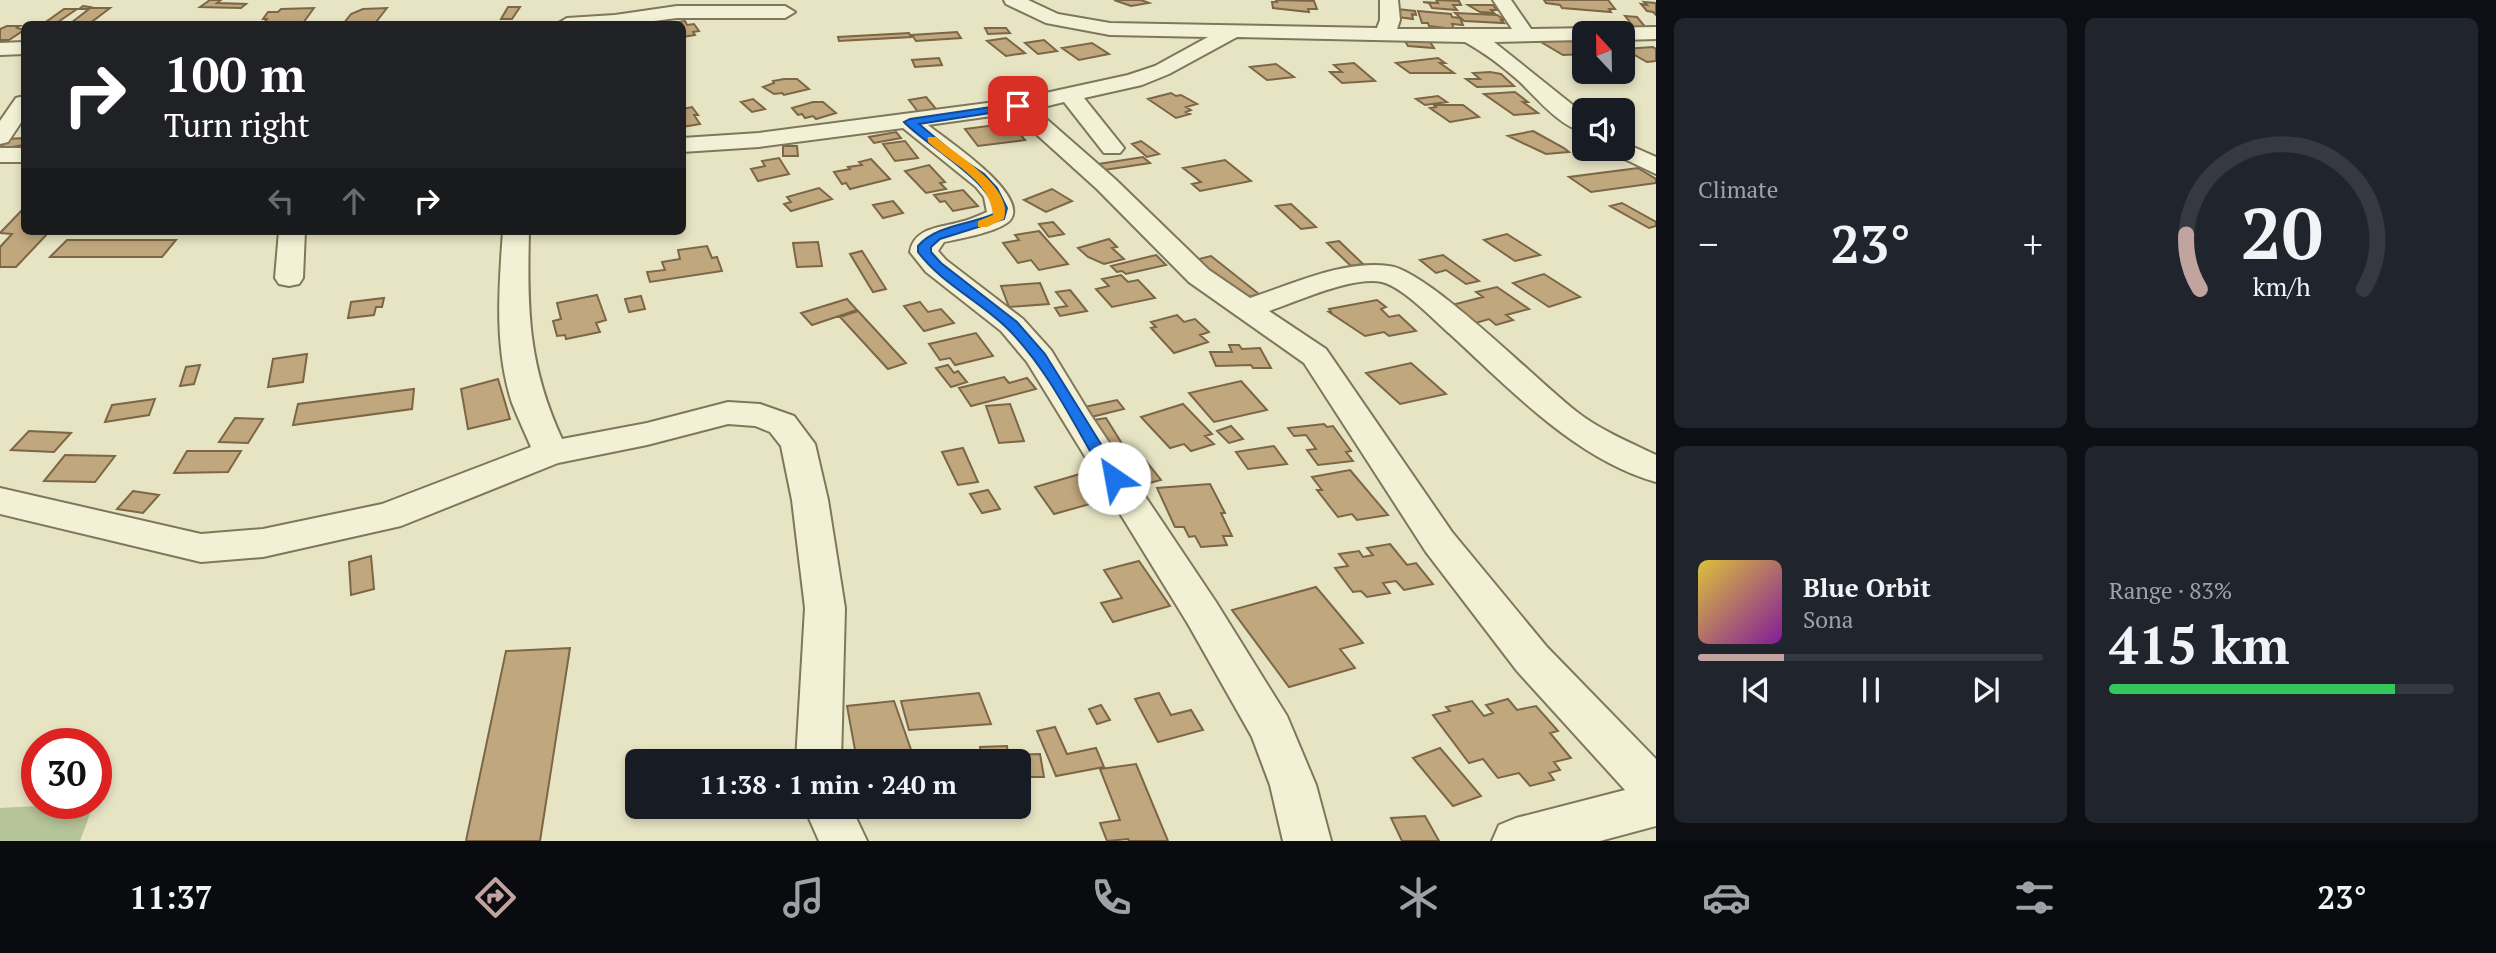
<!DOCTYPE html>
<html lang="en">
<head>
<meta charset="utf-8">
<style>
	body { margin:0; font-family:"PT Serif",serif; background:#20242c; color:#f1f3f6; height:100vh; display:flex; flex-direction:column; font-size:26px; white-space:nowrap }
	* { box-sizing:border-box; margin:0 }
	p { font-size:23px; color:#9ea1a6 }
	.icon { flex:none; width:38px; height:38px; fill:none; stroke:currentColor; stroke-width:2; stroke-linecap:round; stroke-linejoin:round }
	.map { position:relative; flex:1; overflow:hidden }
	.details { display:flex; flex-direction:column; gap:18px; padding:18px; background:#0d0f14; width:840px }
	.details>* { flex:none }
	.guide { position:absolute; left:21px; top:21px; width:665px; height:214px; border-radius:10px; box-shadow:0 4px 10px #0003; background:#202124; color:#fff; overflow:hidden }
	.needle { width:46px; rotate:338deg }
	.tools { position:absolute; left:1572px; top:21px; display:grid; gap:14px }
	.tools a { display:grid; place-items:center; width:63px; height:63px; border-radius:10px; background:#171b24; box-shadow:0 4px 10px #0003; font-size:35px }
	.speed { position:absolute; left:21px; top:728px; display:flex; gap:14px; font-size:35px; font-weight:700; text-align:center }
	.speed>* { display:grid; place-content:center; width:91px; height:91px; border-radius:50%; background:#171b24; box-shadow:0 4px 10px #0003; line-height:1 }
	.speed .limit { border:10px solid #d22; background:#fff; color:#111 }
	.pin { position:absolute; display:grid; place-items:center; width:60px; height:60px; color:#fff; margin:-30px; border-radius:14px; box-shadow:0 4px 10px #0006 }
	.me { position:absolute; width:77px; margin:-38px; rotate:327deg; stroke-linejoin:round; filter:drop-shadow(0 0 5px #0008) }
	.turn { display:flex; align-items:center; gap:24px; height:147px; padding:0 28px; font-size:32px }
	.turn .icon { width:91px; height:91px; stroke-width:2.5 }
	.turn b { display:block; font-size:49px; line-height:60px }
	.lanes { display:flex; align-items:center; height:66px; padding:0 28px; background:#0003; justify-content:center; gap:35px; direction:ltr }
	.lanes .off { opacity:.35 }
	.big { font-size:52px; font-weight:800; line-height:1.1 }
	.details .widget { flex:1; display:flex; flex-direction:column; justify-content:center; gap:10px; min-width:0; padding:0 24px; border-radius:10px; background:#20242c }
	.details .dial { align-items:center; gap:0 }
	.dial svg { height:182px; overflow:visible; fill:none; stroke:#363941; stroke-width:7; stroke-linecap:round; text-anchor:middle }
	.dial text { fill:#f1f3f6; stroke:none }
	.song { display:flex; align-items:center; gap:21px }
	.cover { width:84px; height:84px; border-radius:10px; background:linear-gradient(135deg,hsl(50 70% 55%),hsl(290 70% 35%)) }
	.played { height:7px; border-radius:4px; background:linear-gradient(90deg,#c1a49f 25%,#363941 25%) }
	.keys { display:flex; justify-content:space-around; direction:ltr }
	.heat { display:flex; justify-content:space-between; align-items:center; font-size:38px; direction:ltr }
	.charge { height:10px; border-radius:5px; background:linear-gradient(90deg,#34c759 83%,#363941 0) }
	.details .tiles { flex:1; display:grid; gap:18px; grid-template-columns:repeat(2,1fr) }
	.trip { position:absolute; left:625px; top:749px; width:406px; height:70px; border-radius:10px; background:#171b24; box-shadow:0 4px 10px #0003; font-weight:800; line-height:70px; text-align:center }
	.dock { display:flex; height:112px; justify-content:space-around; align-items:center; background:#090b0e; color:#9ea1a6 }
	.dock .icon { width:49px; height:49px }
	.dock .selected { color:#c1a49f }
	.dock b { font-size:32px; color:#f1f3f6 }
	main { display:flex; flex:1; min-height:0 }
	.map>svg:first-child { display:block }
</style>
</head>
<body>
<main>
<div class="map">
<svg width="1656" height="841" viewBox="0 0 1656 841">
	<rect width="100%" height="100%" fill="#e7e4c4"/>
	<path fill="#b6c499" d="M94 803 80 841H0V808Z"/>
	<path fill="#c1a77e" stroke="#7b6646" stroke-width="2" d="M210 0H221L217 3 246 4 241 8 200 7Z
		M1114 0H1141L1149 3 1131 6Z
		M1276 0 1314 1 1317 9H1308L1309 12 1273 8 1272 2H1277Z
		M1436 0 1459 1 1461 5H1453L1457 10 1432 8 1429 3 1423 2 1438 3Z
		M1544 0H1608L1615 9H1609L1611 12 1562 8 1560 5 1546 3Z
		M1644 2 1656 3V15L1653 12 1647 11 1641 4 1647 5Z
		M1468 5H1493L1497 10H1491L1494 13 1480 12Z
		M83 6 90 7 88 8H110L89 24 71 23 89 9H79Z
		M508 7H520L512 19H501Z
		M314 8 303 23 263 24 267 19H263L268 12H278L281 9Z
		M387 8 376 22 344 23 351 14 363 9Z
		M64 9H77L55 24H43Z
		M1397 9 1415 11 1416 15 1412 14 1413 19 1398 17Z
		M1418 11 1451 14 1452 17 1460 18 1463 25 1452 24 1454 29 1429 26 1428 23H1422Z
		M1455 13 1497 15 1505 20H1501L1504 23 1464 21Z
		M1625 16 1637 17 1647 29 1627 27 1625 25 1633 26Z
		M685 21 687 25 694 24 699 31 693 32 695 35 682 37V24H663Z
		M7 26H20L17 28 24 30 9 40H0V29Z
		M985 28H1006L1010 33 988 34Z
		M957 32 961 38 916 41 912 35Z
		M909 33 911 37 839 41 838 37Z
		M1006 38 1025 53 1006 56 987 41Z
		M1581 39 1584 40V54L1563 55 1541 42Z
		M1044 40 1057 51 1038 54 1025 43Z
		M1405 41 1430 42 1434 48 1408 46Z
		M1092 43 1109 54 1079 60 1062 48Z
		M1653 47 1656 49V61L1647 62 1624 49Z
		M939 58 942 65 915 67 912 60Z
		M1438 58 1445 63H1440L1454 73H1410L1396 63Z
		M1354 63 1375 81 1342 83 1330 72H1342L1334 65Z
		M1276 64 1294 77 1267 80 1250 67Z
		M1490 72 1501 74 1514 86 1477 87 1466 79H1480L1473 73Z
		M784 79H797L809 89 784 95 782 93 774 94 763 87 774 83 773 81Z
		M1515 92 1528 102H1523L1538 113 1514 115 1484 94Z
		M1171 93 1176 96 1181 95 1197 104 1186 107 1191 110 1186 112 1190 114 1176 118 1148 99Z
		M1438 96 1447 102 1425 105 1416 99Z
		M926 97 937 110 919 113 909 100Z
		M753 99 765 109 752 112 741 102Z
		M813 102H823L836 113 816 119 813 116 805 118 802 114 798 115 792 108Z
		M1434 105H1463L1479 117 1450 122 1430 108 1436 107Z
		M692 107 698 115H694L700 124 682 127V117H685L682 109Z
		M1011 123 1025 140 978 146 965 129Z
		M1533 131 1564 148 1569 152 1546 154 1508 136Z
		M896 132 901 138 874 143 869 137Z
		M24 138V145L0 149 7 139Z
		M905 141 918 158 895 161 883 144Z
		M1141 141 1159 154 1147 157 1132 144Z
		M783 146H797L798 156H783Z
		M1143 157 1150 163 1098 171 1092 165Z
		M779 158 789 174 758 181 751 169 765 166 762 161Z
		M871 159 890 179 850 189 846 183 842 184 834 172 850 169 848 167 862 165 859 162Z
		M1225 160 1251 181 1200 191 1192 184 1201 182 1183 168Z
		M929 165 945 182 940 183 946 189 926 193 905 171Z
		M1638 168 1656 179V183L1591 192 1569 177Z
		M819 188 832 199 791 211 784 204 791 202 787 197Z
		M1052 189 1072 201 1046 212 1024 200Z
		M963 190 978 206 953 211 945 201 940 202 934 195Z
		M893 201 903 213 883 218 873 205Z
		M1622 203 1656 222V226L1649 228 1610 206Z
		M1291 204 1316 227 1301 229 1276 206Z
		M24 208V231H50L16 267H0V247L12 234 0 233Z
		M1053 222 1064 234 1049 237 1039 224Z
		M1039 231 1068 264 1039 270 1031 260 1018 263 1003 243 1019 240 1015 235Z
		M1507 234 1540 255 1515 261 1484 240Z
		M1109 239 1117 247 1112 248 1124 259 1104 264 1088 257 1078 248Z
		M67 240H176L162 257H50Z
		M1339 241 1363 264 1351 266 1327 243Z
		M818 242 822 266 797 267 793 243Z
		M707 246 712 258 717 257 722 271 650 282 647 272 665 270 662 262 680 259 678 250Z
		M862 251 886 289 873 292 850 254Z
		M1156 255 1166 265 1126 274 1122 271 1117 272 1111 266Z
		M1443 255 1479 281 1466 284 1446 270 1436 273 1420 260Z
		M1211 256 1259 294 1239 300 1191 261Z
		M1544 274 1580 297 1549 307 1513 283Z
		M1121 275 1128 282 1138 280 1155 298 1112 307 1096 289 1109 286 1102 279Z
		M1040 283 1049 304 1009 307 1001 286Z
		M1497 287 1529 309 1506 315 1513 320 1496 325 1489 319 1476 323 1452 305 1483 297 1476 292Z
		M1070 290 1087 311 1060 316 1055 308 1067 306 1056 292Z
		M597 295 606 320 596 323 600 332 566 339 565 335 557 336 553 321 561 319 557 303Z
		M641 296 645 309 629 312 625 299Z
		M384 298 382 307H376L374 315 348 318 351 302Z
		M847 299 857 310 812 325 801 313Z
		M847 299 857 310 812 325 801 313Z
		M1377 300 1386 307 1381 309 1389 317 1399 315 1416 331 1389 336 1384 332 1365 336 1329 312H1331L1329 309Z
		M920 302 928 312 941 309 954 323 924 331 904 306Z
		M858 311 906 363 888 369 840 317Z
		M1177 315 1184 322 1195 319 1209 332 1200 335 1208 342 1174 353 1151 328 1156 327 1151 322Z
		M976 333 993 356 955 365 950 358 940 360 929 344Z
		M1229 345H1239L1242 349 1260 348 1271 368H1253L1251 365 1216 366 1210 352H1232Z
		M307 354 303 382 268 387 273 359Z
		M1411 363 1446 394 1400 404 1366 373Z
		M200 365 194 384 180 386 186 367Z
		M948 365 954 373 958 371 967 382 951 387 936 368Z
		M1004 377 1009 383 1027 378 1036 389 971 406 959 388Z
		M498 379 510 419 468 429 461 389Z
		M1241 381 1267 410 1214 422 1189 393Z
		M414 389 412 409 293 425 298 404Z
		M155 399 149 415 105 422 112 405Z
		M1117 400 1124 409 1087 418 1080 408Z
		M1010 404 1024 441 999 443 986 406Z
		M1183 404 1212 434 1205 436 1214 444 1191 451 1184 444 1170 448 1141 417Z
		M235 418 263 419 248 443 219 442Z
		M1106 418 1126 450 1106 453 1087 421Z
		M1324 424 1327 427 1333 426 1351 451 1346 452 1353 461 1318 465 1307 450 1316 449 1306 435 1294 436 1288 428Z
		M1231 426 1243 439 1229 443 1217 431Z
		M29 431 71 433 54 452 11 450Z
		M1274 446 1287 464 1248 469 1236 452Z
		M963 448 978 482 958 485 942 452Z
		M187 451H241L228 472 174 473Z
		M65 455 115 456 95 482 44 481Z
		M1146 461 1161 480 1134 487 1120 468Z
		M1094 470 1115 497 1054 514 1035 487Z
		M1350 470 1388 515 1357 520 1352 514 1338 517 1317 490H1322L1312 477Z
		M1210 484 1225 513H1221L1232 536H1223L1227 545 1201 547 1195 536 1189 537 1184 527H1175L1157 488Z
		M988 490 1000 509 982 513 970 494Z
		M133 491 159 495 143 513 117 509Z
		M1390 544 1407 565 1416 563 1433 584 1404 590 1396 581 1383 583 1390 593 1367 597 1361 591 1353 592 1335 568 1348 566 1339 554 1359 551 1363 557 1373 555 1367 548Z
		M371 556 374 589 351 595 349 562Z
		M1139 561 1170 606 1113 622 1101 603 1122 598 1104 570Z
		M1316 587 1363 643 1340 649 1355 668 1289 687 1232 610Z
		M570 648 540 841H466L506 651Z
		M979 693 991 724 909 730 901 701Z
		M1159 693 1171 715 1191 710 1203 730 1158 742 1135 699Z
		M1508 699 1517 710 1536 706 1558 731 1550 733 1571 758 1554 762 1560 770 1549 773 1554 780 1530 786 1519 773 1498 778 1483 759 1469 763 1433 715 1450 711 1446 707 1472 701 1484 716 1493 713 1486 705Z
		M894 701 915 761H857L847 706Z
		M1101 705 1110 720 1097 724 1089 709Z
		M1055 727 1067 754 1096 748 1104 767 1056 776 1037 731Z
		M1007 746 1008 755 1040 754 1044 777H1018V761H982L980 747Z
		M1440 748 1481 796 1453 806 1413 758Z
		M1136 764 1168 841H1129L1128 839 1107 841 1100 823 1120 820 1100 769Z
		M1425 816 1439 841H1402L1391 818Z"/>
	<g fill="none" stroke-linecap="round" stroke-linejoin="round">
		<defs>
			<path id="street" d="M1004 0H1028L1058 14 1110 23 1377 28 1380 20V0H1398L1400 20 1397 29H1512L1493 0H1511L1531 29 1656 27V39L1622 40V33H1584V40L1494 42 1584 114V132C1559 126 1537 98 1519 81 1502 66 1485 53 1465 42L1237 37 1169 74 1142 85 1084 98 1124 148 1120 153H1104L1064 102 1035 109 1115 179 1209 270 1250 298C1293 284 1343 260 1389 266 1428 270 1539 383 1577 412 1600 430 1629 442 1656 455V482C1575 459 1510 389 1450 334 1434 320 1403 287 1382 282 1352 276 1299 301 1269 311L1326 349 1452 532 1547 647 1656 759V826L1600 841H1492L1499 825 1516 818 1625 790 1517 671 1426 552 1304 363 1189 282 1097 189 1013 113 928 125C945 139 1028 193 1011 219 1003 231 959 239 944 242L938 251 946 260 1023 319 1051 350 1090 414 1216 602 1287 716 1316 785 1331 841H1283L1270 785 1252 737 1188 624 1027 362 1001 331 926 272 910 252C914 227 941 228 960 222 969 220 978 216 987 212L984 197 976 187 903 128 759 147 682 152V138L759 133 1018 99 1128 75 1155 66 1208 37 1110 35 1046 23 1006 4Z
				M677 6H785L795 12 785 18H677L631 24H557L567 18 615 15Z
				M24 42V54L0 55V43Z
				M24 96V118L8 142 0 144V121L16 98Z
				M1622 142 1656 157V174L1614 154 1610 149H1622Z
				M0 148H24V162H0Z
				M279 231H305L303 278 299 284 289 286 279 284 275 278Z
				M503 231H529C527 311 528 365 562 439L647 423 728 402 760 404 794 416 815 444 828 500 845 608 841 761H796L805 608 792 500 781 446 770 432 755 426 728 424 647 445 558 463 401 526 263 557 201 562 0 514V488L201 534 263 529 382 504 531 447C525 433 518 418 512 403 494 348 499 287 503 231Z
				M804 807H851L867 841H819Z"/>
		</defs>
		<use href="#street" stroke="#7f765c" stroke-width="4"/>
		<use href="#street" fill="#f3f1d5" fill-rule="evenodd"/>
	</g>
	<path fill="#1a73e8" stroke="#114b97" stroke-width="2" d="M1018 103 1024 106 1022 108 919 124 956 155 984 174 997 188 1007 208 1004 219 940 239 931 247V252L941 263 1017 322 1045 354 1122 478 1114 484 1108 482C1077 431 1050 371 1008 329 980 301 942 284 918 252V246C936 225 969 225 994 214 998 185 924 144 904 122L910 119Z"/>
	<path fill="#f59e0b" d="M928 137H936C957 156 1014 187 1004 219L987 227H978V221L993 215C990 180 952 164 928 142Z"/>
</svg>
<div class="tools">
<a><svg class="needle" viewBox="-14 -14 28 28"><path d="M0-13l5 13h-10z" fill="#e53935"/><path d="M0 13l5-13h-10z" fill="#9ea1a6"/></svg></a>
<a><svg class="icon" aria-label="sound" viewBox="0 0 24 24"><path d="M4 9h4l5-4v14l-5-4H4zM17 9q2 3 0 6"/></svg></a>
</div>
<div class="speed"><div class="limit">30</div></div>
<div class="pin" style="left:1018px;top:106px;background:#d93025"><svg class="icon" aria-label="arrive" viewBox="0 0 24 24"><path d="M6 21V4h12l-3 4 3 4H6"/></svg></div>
<svg class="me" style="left:1114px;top:478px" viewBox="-20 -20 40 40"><circle r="19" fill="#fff"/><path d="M0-13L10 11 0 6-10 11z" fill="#1a73e8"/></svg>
<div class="trip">11:38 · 1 min · 240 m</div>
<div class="guide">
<div class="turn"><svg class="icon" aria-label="right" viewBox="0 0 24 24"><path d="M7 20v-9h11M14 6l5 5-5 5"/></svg><div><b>100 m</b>Turn right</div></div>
<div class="lanes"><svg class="icon off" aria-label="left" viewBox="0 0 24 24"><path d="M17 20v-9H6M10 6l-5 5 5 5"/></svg><svg class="icon off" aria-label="ahead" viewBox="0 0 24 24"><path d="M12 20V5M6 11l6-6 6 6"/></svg><svg class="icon" aria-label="right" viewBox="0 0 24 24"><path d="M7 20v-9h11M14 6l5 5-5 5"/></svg></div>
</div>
</div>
<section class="details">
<div class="tiles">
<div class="widget"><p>Climate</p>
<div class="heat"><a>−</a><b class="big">23°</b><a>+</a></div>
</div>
<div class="widget dial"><svg viewBox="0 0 100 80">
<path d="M14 69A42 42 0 1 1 86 69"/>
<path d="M14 69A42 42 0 0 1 8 45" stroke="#c1a49f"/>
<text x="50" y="56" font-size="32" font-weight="700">20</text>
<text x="50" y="72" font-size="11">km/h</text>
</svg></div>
<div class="widget">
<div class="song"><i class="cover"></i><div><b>Blue Orbit</b><p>Sona</p></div></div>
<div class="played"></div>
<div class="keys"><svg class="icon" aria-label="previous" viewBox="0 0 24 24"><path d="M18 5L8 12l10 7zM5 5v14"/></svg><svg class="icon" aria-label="pause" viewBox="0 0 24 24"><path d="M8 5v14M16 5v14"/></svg><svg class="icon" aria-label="next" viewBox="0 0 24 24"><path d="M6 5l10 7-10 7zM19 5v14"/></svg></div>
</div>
<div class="widget"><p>Range · 83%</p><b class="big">415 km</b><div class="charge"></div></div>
</div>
</section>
</main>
<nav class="dock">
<b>11:37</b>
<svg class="icon selected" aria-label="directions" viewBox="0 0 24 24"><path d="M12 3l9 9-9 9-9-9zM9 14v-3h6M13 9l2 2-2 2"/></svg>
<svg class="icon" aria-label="music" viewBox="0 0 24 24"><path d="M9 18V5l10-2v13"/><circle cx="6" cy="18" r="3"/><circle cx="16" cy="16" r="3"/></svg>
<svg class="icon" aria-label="phone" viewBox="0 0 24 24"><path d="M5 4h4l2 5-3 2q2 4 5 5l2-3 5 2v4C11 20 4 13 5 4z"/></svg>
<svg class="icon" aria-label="climate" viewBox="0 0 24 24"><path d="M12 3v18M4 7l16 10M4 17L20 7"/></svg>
<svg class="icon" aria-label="car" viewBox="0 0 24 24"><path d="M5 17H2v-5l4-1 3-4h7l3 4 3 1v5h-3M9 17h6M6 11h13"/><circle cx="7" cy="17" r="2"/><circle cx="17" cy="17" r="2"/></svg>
<svg class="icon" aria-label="filters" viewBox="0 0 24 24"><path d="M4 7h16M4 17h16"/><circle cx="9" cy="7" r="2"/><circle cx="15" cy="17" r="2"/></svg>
<b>23°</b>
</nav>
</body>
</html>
